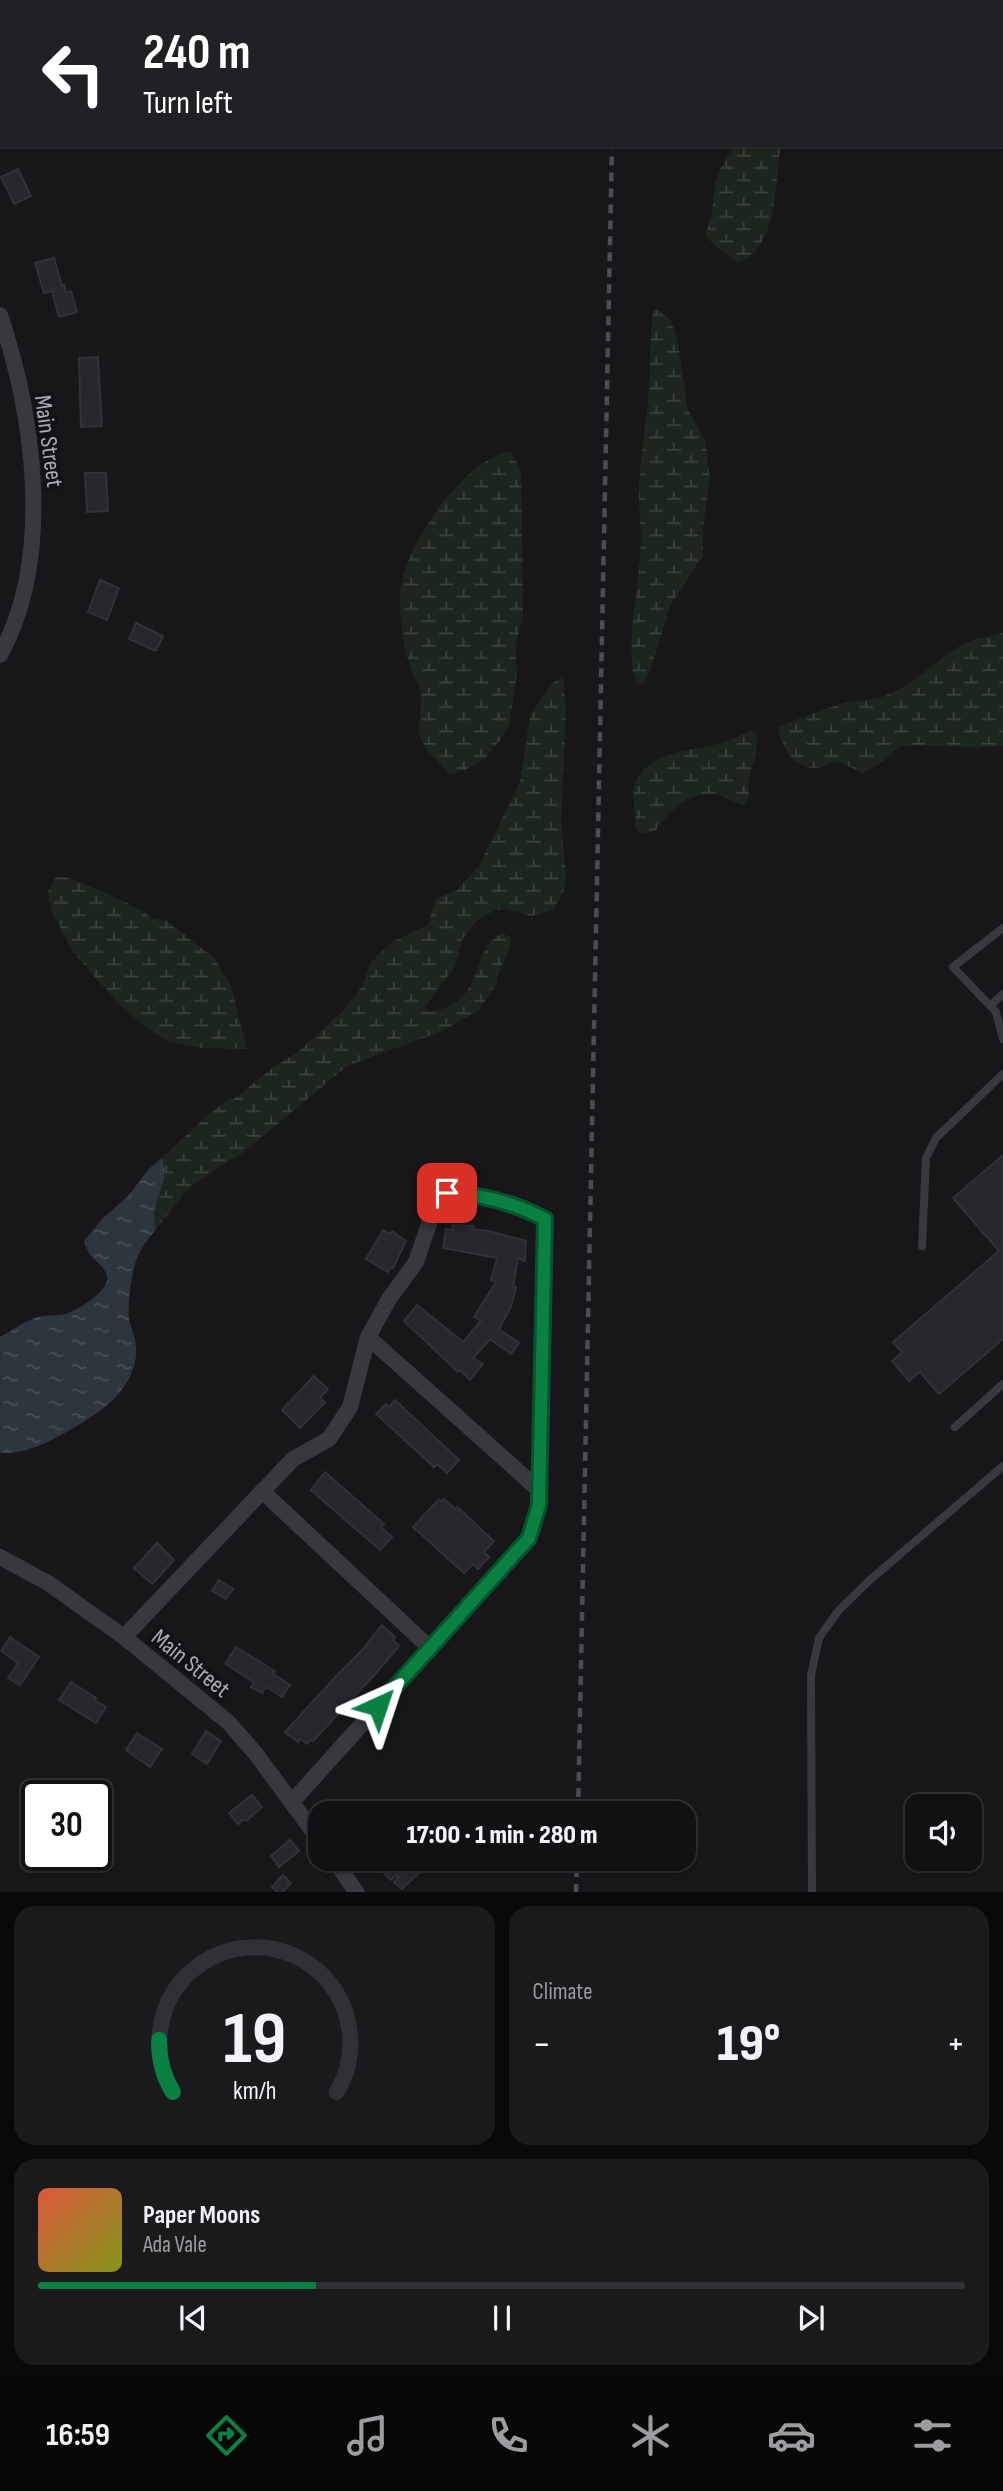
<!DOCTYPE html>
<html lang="en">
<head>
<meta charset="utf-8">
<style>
	body { margin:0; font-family:"Sofia Sans Condensed",sans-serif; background:#1a1a1d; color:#f1f3f6; height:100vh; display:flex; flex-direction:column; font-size:26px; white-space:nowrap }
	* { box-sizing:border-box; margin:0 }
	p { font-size:23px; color:#9c9da0 }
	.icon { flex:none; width:38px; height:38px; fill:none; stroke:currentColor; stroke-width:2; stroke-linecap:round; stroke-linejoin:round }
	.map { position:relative; height:1892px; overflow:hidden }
	.details { display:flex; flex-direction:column; gap:14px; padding:14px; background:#09090b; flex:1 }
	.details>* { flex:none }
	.banner { position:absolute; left:0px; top:0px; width:1004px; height:147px; box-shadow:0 2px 5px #0004,0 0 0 2px #303134; background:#202124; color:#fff; overflow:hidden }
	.controls { position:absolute; left:905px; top:1794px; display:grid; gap:14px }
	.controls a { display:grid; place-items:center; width:77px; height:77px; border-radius:14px; background:#111114; box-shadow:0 2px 5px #0004,0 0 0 2px #303134; font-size:35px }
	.speed { position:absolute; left:21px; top:1780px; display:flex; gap:14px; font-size:35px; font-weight:700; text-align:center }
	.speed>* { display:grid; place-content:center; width:91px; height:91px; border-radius:50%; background:#111114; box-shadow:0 2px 5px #0004,0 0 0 2px #303134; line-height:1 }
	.speed .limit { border:4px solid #111; border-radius:10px; background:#fff; color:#111 }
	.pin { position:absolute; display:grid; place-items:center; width:60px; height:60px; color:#fff; margin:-30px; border-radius:14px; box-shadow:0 4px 10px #0006 }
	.me { position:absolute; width:77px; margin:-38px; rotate:42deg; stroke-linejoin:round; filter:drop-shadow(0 0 5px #0008) }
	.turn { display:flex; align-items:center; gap:24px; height:147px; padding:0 28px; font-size:32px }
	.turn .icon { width:91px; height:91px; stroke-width:2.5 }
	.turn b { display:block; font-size:49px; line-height:60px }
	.big { font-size:52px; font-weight:800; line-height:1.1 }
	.details .tile { flex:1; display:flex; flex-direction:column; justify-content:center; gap:10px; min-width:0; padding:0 24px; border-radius:21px; background:#1a1a1d }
	.details .dial { align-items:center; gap:0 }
	.dial svg { height:182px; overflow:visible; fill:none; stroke:#303134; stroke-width:7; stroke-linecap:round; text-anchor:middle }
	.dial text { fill:#f1f3f6; stroke:none }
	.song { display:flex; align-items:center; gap:21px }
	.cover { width:84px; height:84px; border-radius:10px; background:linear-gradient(135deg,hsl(10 70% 55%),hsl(70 70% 35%)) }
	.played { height:7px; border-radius:4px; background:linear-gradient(90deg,#0b8043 30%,#303134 30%) }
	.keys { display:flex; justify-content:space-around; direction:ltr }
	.heat { display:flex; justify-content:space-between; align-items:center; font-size:38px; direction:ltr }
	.details .tiles { flex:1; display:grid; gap:14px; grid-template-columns:1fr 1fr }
	.tile:last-child { grid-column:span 2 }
	.trip { position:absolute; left:308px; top:1801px; width:388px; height:70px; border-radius:21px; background:#111114; box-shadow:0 2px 5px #0004,0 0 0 2px #303134; font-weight:800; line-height:70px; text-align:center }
	.tabs { display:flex; height:112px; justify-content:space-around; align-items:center; background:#070708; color:#9c9da0 }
	.tabs .icon { width:49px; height:49px }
	.tabs .active { color:#0b8043 }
	.tabs b { font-size:32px; color:#f1f3f6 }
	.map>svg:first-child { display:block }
</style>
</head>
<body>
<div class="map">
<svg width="1003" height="1893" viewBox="0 0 1003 1893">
	<defs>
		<pattern id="wetland-marsh" width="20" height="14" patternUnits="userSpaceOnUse" patternTransform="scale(1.75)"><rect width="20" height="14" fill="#1d251f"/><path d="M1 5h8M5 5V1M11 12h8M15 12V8" fill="none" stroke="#3b423d"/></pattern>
		<pattern id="water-ripples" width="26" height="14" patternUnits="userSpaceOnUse" patternTransform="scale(1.75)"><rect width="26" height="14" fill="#2d353e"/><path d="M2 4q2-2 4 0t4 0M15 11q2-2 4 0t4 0" fill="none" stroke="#495058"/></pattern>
	</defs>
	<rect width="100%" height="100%" fill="#17171a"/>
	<path fill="url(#wetland-marsh)" d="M848 0H1003L846 2Z
		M735 145H781C774 182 780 245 738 263L715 246 705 235C714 216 712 206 715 186 718 170 726 158 735 145Z
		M653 310H660L670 320 677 338 688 410 705 441 710 479 703 527V556L670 606 650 671 643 684H638C623 667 638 586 640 562 642 537 639 512 639 487 640 462 644 437 647 412 651 378 649 344 653 310Z
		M511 452 521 470 523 615 515 650 517 673 509 725 502 738 486 757 465 770 450 774C439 763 420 746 419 730 419 716 423 702 419 687 418 680 413 675 411 668 402 644 398 613 401 588 405 546 466 456 511 452Z
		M1003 633V746C968 750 934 743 900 746L884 761 862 773C854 769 845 764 836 762 828 760 824 768 817 768 795 771 781 745 778 728 782 724 841 703 848 702 861 700 873 701 885 696 914 685 935 661 962 645 973 639 990 636 1003 633Z
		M563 676 566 710 561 819 566 879 563 893 552 910 531 916 505 909 495 910 475 922 462 940 454 968 424 1008 429 1012C489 1004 466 950 503 933L510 938V947L498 975 496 985 478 1011 440 1032 347 1066 240 1155 217 1168 188 1189 156 1229C147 1202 173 1182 162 1158L207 1116 224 1103 237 1097 272 1068 298 1052 345 1009 363 985 369 965 386 947 394 941 428 925 436 899 457 890 479 866 520 782 530 716 550 685Z
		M751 731 756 734C761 756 745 770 749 797L744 805C734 804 728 797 718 795 690 789 670 810 655 831L641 834 635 827C637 813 630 797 635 784 646 754 684 751 709 746 723 744 737 736 751 731Z
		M56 877 69 878 117 898 146 913 150 918 167 921 214 958 231 986 247 1049 200 1048 167 1041 143 1025 118 1003 73 952 51 910 48 892Z"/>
	<path fill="url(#water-ripples)" d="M162 1158C173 1182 147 1202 156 1229 150 1237 142 1246 138 1256 132 1267 127 1307 129 1319 131 1328 135 1336 136 1345 139 1385 106 1409 75 1427 51 1441 29 1454 0 1453V1337C12 1331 26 1320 38 1317 47 1315 57 1316 66 1314 77 1311 111 1290 107 1276 103 1261 90 1263 84 1241L102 1219 128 1196 149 1169Z"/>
	<path fill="#28272b" stroke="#323136" stroke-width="2" d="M18 169 31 196 14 204 1 177Z
		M54 258 62 286 64 285 66 293 71 291 77 312 59 317 52 291 44 293 35 263Z
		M98 357 102 426 81 427 79 358Z
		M85 473H106L108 511 87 512Z
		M100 580 119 588 107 620 88 612Z
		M136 623 163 636 156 651 129 639Z
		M1003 1155V1339L939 1394 920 1372 909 1381 892 1361 902 1352 893 1342 999 1251 953 1198Z
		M452 1225 473 1226 472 1229 489 1231 526 1241 525 1261 518 1258 513 1287H516L511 1307 499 1329 519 1343 511 1354 490 1339 473 1358 483 1364 470 1380 460 1370 458 1372 404 1321 417 1305 463 1342 481 1321 474 1317 496 1282 491 1280 497 1258 443 1248 446 1229 453 1230Z
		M383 1230 390 1234 392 1231 406 1241 393 1268 391 1267 388 1272 366 1259Z
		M314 1376 328 1389 320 1398 325 1402 300 1428 282 1410Z
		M395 1400 459 1460 447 1473 437 1464 434 1467 376 1414 386 1404 389 1407Z
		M325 1472 384 1524 381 1527 392 1537 380 1550 311 1490Z
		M439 1499 442 1501 444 1499 455 1509 457 1507 494 1541 484 1552 489 1557 478 1569 473 1564 464 1573 413 1527Z
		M157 1543 174 1560 152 1584 134 1568Z
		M219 1580 233 1589 226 1599 212 1591Z
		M382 1625 395 1637 393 1640 399 1646 377 1672 313 1741 311 1740 307 1744 300 1739 298 1742 285 1732 338 1674 362 1650Z
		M10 1637 39 1657 20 1685 8 1678 18 1663 1 1651Z
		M236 1647 275 1671 273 1674 290 1685 282 1697 266 1687 262 1693 251 1687 254 1682 225 1664Z
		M71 1682 96 1698 94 1700 106 1707 96 1723 59 1700Z
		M206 1731 221 1741 207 1764 192 1754Z
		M137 1733 162 1749 150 1767 126 1750Z
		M252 1795 262 1807 246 1821 244 1819 238 1824 229 1813Z
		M290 1840 299 1851 279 1867 271 1856Z
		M394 1858H401L409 1867 417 1858H434L402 1889 394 1882 399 1877 397 1875 391 1880 382 1871Z
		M283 1875 291 1883 282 1893H278L272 1887Z"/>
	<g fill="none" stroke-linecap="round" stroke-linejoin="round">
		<path stroke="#38393f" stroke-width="8" d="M1003 928 953 967 996 1012 1003 1039
			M990 1006 1003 994
			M922 1246 926 1158 936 1138 1003 1074
			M955 1427 1003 1384
			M812 1893 811 1675 819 1638 839 1610 870 1580 1003 1466"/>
		<path stroke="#38393f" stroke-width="16" d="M0 315C34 417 54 557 0 655
			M368 1337 539 1490
			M262 1491 430 1648
			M0 1557 48 1583 124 1637 228 1722 256 1754 320 1841
			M124 1637 293 1459 329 1439 350 1407 368 1337 389 1299 416 1262 430 1221 448 1193C483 1194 514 1203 545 1219L539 1505 529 1538 292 1802
			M333 1858 357 1893"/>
		<path stroke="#4b4d54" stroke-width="4.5" stroke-dasharray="9 7" stroke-linecap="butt" d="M615 2V0
			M578 1813 612 145
			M576 1893 577 1858"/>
	</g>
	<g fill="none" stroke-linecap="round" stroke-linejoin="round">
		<defs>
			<path id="route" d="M378 1706 529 1538 539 1505 545 1219C514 1203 483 1194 447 1193"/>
		</defs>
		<use href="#route" stroke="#07532c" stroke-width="18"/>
		<use href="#route" stroke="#0b8043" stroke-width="12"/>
	</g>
	<g text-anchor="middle" stroke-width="7" stroke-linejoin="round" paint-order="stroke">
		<g font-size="24" fill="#a9adba" stroke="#121215">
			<text transform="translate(49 441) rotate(82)" y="8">Main Street</text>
			<text transform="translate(191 1663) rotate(39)" y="8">Main Street</text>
		</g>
	</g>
</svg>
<div class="controls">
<a><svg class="icon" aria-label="sound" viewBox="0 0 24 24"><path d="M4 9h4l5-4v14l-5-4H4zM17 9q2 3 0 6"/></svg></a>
</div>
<div class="speed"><div class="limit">30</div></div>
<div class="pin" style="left:447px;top:1193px;background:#d93025"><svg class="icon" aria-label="arrive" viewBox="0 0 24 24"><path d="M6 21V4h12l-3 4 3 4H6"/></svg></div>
<svg class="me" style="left:378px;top:1706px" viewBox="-20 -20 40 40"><path d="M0-17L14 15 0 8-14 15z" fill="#0b8043" stroke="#fff" stroke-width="4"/></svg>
<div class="trip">17:00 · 1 min · 280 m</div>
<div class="banner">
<div class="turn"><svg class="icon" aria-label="left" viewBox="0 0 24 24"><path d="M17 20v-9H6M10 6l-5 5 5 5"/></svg><div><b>240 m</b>Turn left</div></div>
</div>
</div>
<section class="details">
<div class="tiles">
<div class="tile dial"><svg viewBox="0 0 100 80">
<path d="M14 69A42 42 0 1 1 86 69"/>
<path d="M14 69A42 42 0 0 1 8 46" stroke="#0b8043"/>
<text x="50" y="56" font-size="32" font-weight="700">19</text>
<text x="50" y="72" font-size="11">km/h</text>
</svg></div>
<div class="tile"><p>Climate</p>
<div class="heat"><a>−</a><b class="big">19°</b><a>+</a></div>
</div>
<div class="tile">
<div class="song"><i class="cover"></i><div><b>Paper Moons</b><p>Ada Vale</p></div></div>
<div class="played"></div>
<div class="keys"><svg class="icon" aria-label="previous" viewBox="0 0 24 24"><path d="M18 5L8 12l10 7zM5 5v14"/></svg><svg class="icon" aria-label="pause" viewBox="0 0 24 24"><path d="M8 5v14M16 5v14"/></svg><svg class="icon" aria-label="next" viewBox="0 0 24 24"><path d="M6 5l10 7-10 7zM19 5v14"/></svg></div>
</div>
</div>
</section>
<nav class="tabs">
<b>16:59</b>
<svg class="icon active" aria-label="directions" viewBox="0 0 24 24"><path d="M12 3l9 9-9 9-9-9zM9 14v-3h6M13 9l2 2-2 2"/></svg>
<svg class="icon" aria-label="music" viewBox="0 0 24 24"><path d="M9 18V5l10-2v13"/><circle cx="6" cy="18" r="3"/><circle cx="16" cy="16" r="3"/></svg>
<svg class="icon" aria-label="phone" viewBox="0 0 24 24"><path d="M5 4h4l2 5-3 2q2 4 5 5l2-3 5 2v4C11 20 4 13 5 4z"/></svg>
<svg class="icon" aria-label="climate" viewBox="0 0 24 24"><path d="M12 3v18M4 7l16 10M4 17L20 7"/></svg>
<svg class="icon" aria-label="car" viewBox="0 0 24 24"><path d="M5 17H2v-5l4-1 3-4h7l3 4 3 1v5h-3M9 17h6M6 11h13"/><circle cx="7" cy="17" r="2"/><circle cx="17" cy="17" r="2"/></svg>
<svg class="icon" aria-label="filters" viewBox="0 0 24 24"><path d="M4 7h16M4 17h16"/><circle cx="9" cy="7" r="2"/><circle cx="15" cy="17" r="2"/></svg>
</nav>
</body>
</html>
